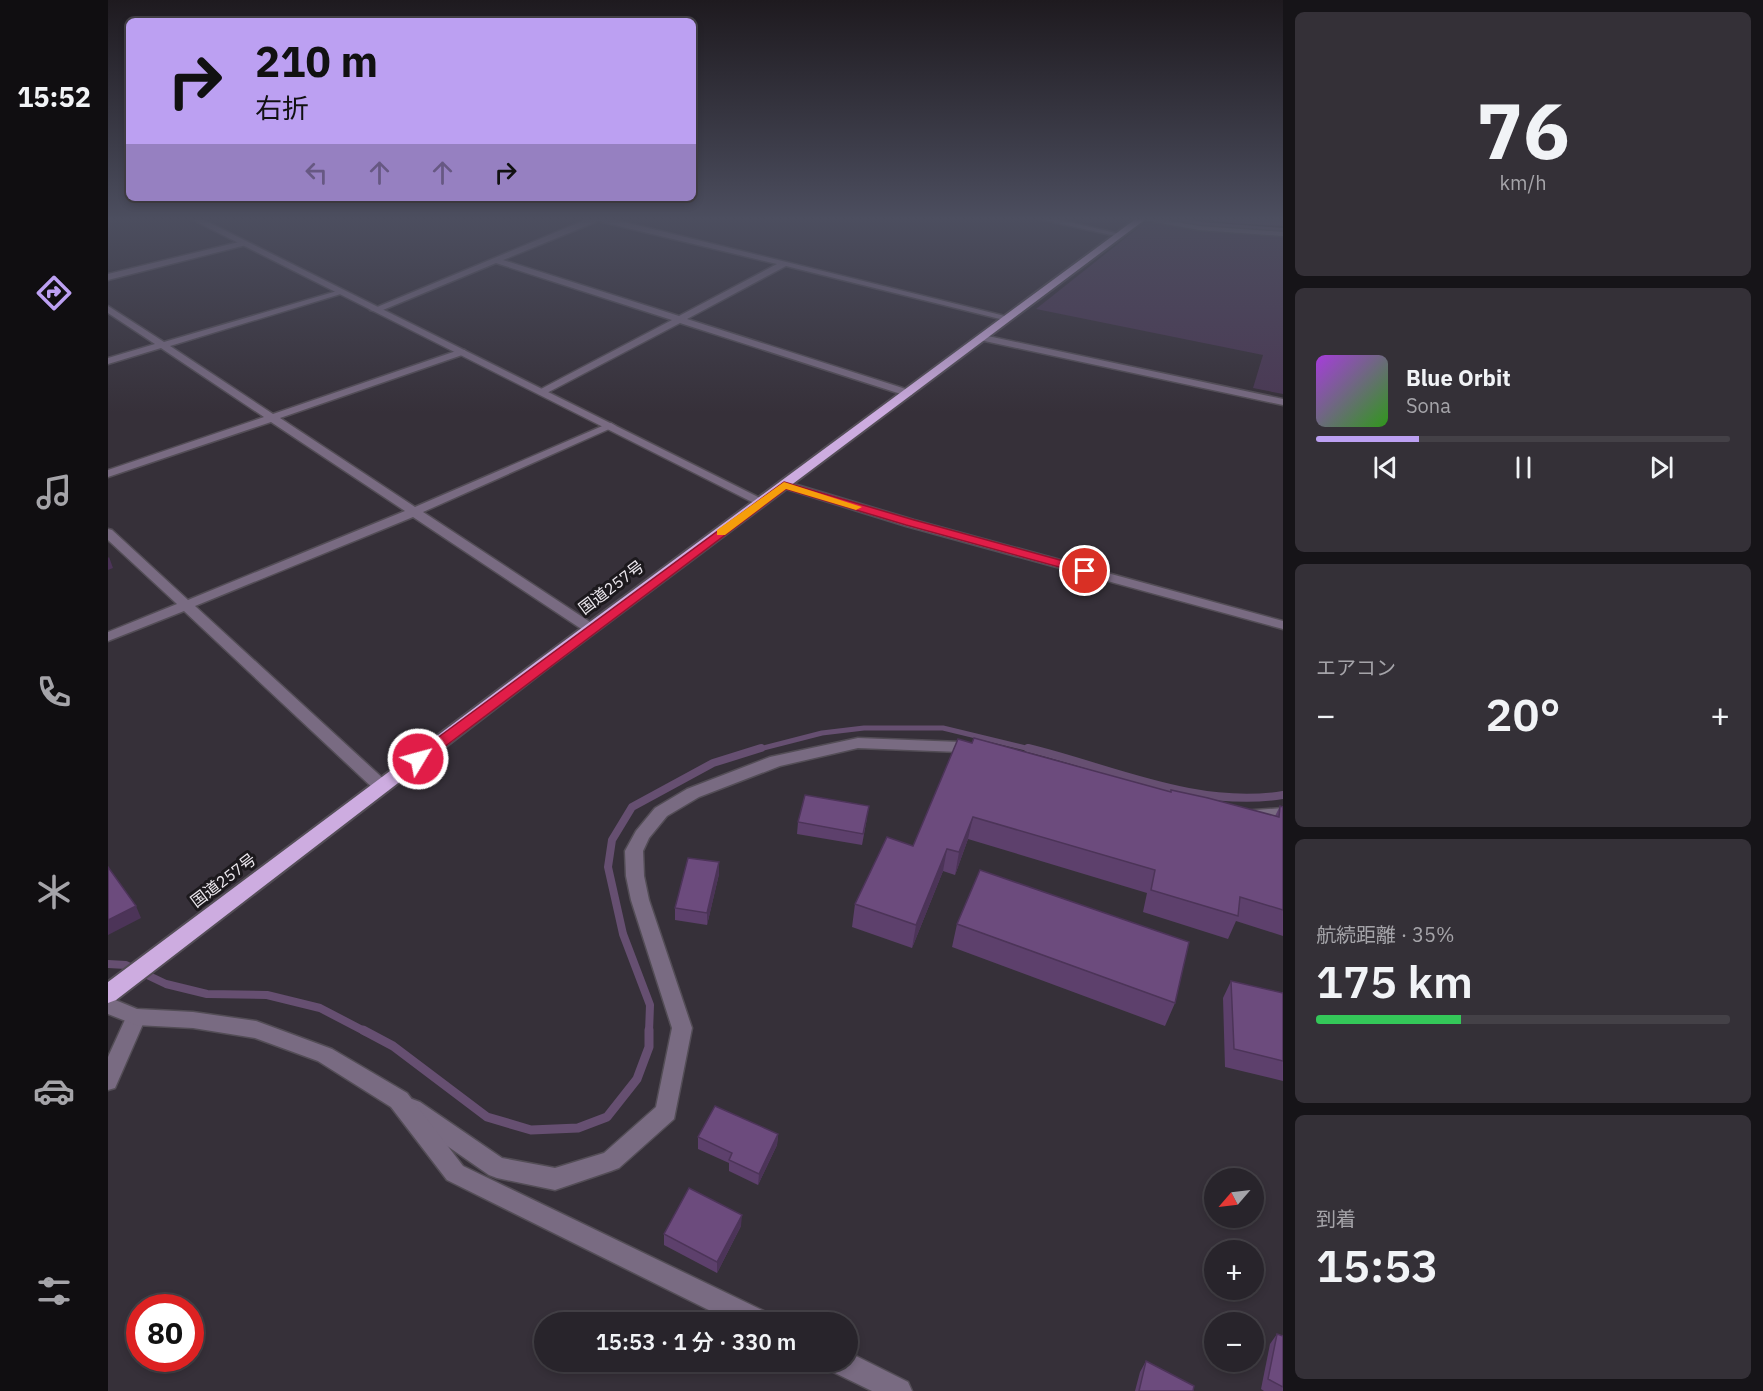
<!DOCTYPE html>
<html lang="ja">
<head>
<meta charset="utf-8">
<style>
	body { margin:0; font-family:"IBM Plex Sans","Noto Sans JP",sans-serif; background:#343037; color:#f1f3f6; height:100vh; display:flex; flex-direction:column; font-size:22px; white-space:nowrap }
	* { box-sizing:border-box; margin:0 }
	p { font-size:20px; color:#a5a4a9 }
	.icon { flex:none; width:33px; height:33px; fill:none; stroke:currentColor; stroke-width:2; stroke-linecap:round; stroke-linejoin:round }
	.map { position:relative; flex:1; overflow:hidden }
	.side { display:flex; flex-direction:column; gap:12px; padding:12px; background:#161418; width:480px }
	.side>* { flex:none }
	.hud { position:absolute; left:18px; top:18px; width:570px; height:183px; border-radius:9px; box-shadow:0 3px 9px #0003,0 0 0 2px #444147; background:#bca0f2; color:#111; overflow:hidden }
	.needle { width:39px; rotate:242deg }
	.controls { position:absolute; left:1096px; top:1168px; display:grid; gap:12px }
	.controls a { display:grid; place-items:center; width:60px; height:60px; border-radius:50%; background:#28242b; box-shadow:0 3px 9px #0003,0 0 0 2px #444147; font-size:30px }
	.speed { position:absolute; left:18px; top:1294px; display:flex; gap:12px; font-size:30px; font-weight:700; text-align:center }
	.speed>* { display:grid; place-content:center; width:78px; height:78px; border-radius:50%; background:#28242b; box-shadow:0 3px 9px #0003,0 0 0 2px #444147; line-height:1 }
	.speed .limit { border:9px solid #d22; background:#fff; color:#111 }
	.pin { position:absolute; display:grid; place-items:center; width:51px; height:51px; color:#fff; margin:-26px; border:3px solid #fff; border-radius:50%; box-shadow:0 2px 6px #0007 }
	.me { position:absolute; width:66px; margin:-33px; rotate:53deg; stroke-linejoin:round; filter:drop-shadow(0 0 4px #0008) }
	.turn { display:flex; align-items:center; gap:21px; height:126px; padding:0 30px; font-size:27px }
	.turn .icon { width:78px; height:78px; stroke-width:2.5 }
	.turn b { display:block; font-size:42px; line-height:51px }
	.lanes { display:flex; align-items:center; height:57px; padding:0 30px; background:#0003; justify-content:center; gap:30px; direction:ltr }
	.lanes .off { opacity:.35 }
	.big { font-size:45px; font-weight:600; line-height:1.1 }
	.side .widget { flex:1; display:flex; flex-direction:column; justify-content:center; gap:9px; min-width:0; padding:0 21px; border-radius:9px; background:#343037 }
	.side .dial { align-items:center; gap:0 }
	.dial b { font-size:78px; line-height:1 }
	.song { display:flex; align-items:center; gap:18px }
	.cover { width:72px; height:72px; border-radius:9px; background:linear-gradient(135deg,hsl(280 70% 55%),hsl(110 70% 35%)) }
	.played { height:6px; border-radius:3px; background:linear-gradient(90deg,#bca0f2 25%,#444147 25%) }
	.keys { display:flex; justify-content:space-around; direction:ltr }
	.heat { display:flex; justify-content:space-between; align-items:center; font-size:33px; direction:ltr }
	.charge { height:9px; border-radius:4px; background:linear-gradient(90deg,#34c759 35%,#444147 0) }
	.trip { position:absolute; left:426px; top:1312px; width:324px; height:60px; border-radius:30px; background:#28242b; box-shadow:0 3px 9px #0003,0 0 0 2px #444147; font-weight:600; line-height:60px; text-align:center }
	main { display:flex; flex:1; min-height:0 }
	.tab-bar { display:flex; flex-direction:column; width:108px; justify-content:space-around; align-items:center; background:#100e11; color:#a5a4a9 }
	.tab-bar .icon { width:42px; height:42px }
	.tab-bar .current { color:#bca0f2 }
	.tab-bar b { font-size:27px; color:#f1f3f6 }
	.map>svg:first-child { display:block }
</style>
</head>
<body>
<main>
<nav class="tab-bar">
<b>15:52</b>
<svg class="icon current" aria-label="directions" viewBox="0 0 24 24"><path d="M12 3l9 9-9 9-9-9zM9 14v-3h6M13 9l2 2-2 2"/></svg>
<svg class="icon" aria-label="music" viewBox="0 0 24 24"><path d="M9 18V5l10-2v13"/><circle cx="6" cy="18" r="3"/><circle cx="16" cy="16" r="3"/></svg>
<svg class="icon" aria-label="phone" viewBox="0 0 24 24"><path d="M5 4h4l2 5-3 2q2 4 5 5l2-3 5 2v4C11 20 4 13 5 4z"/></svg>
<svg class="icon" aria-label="climate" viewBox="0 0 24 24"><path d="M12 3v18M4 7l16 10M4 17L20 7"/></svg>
<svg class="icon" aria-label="car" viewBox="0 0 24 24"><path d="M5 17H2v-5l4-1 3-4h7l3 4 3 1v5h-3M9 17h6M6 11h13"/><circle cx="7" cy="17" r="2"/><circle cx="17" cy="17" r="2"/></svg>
<svg class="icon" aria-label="filters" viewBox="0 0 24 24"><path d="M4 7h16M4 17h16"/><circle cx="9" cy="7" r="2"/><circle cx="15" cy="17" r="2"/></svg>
</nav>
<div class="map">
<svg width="1175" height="1391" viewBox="0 0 1175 1391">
	<rect width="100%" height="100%" fill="#363039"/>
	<path fill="#4a3854" d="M1040 220 1120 231 1175 235V394L1145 388 1155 355 928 309Z"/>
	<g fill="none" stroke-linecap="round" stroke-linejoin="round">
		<path stroke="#664f71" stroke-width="4" d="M1056 218 1093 224 1175 230"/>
		<path stroke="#664f71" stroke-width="5" d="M648 750 714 733 756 728H835L926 750"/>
		<path stroke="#664f71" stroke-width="8" d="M920 748C1003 768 1088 809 1175 795
			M0 964 18 965 58 984 99 994 159 995 212 1008 258 1032
			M541 1032 542 1005 515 934 500 867 504 840 524 807 605 763 653 748"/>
		<path stroke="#664f71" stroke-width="9" d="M255 1030 285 1046 379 1117 423 1130 470 1128 499 1117 529 1079 541 1047V1030"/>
		<defs>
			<path id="minor" d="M482 218H500L905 318 900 321 678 266 579 319 804 391V395H796L572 323 435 395 431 394V390L564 320 388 263 270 312 262 310ZM490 221 669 264 571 316 395 260Z
				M927 218H944L1016 235 1012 237Z
				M1045 218 1091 226 1175 232V236L1091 230 1030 219Z
				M135 241 139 243 138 245 0 280V274Z
				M229 291 236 293 62 346 165 414 351 350H357V354L172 418 307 507 499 424 503 423 508 426 315 512 488 626 490 629 488 632H478L305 517 87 606 280 783 282 787 280 791H268L76 611 0 641V632L69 604 0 540V529L4 530 80 600 297 511 163 422 0 477V470L156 417 53 348 0 364V358L47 344 0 313V306L56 342Z
				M875 335 1175 399V405L872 340 870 338Z
				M676 481 806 520 1175 621V629L798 526 672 487 670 485Z
				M750 738 852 742 872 746 874 750 872 754 866 755 852 752 750 748 672 766 591 797 559 816 541 838 535 851 536 876 541 900 584 1028 566 1119 511 1168 503 1171 447 1190 389 1178 381 1175 296 1116 293 1109 296 1102 304 1099 312 1102 394 1158 447 1168 496 1153 548 1107 564 1028 523 900 518 876 517 851 528 831 547 808 579 789 662 757Z
				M1175 808V820L1133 819 1131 815 1133 811Z
				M28 1009 35 1011 38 1017 7 1088 0 1090V1057L21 1011Z"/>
			<path id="tertiary" d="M81 218H92L660 502 654 506 650 505Z
				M0 997 29 1009 85 1012 148 1021 224 1049 299 1093 355 1166 662 1314 665 1323H627L339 1180 283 1107 210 1061 147 1038 85 1028 28 1025 0 1014Z
				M740 1352 800 1382 804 1391H764L723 1371 719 1362H740Z"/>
			<path id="trunk" d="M1029 218H1039L441 667 8 1000 0 1003V982L429 661Z"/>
		</defs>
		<use href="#minor" stroke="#534d56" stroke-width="3"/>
		<use href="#tertiary" stroke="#534d56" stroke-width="3"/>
		<use href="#trunk" stroke="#534d56" stroke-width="4"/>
		<use href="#minor" fill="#796b82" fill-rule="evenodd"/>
		<use href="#tertiary" fill="#796b82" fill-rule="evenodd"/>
		<use href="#trunk" fill="#cdace0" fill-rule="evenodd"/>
	</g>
	<path fill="#5d406c" d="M1088 218H1175V226L1122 223Z
		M864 743 1062 792 1167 816 1172 806 1175 807V936L1128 921 1120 939 1035 912 1039 893 860 839 847 875 835 871 804 948 744 927 747 904 805 846Z
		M759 818 754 845 689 834 690 822Z
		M611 862V874L599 925 567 920V908Z
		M849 924 1067 1003 1057 1026 844 947Z
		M1123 981 1175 993V1081L1117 1067 1115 998Z
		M670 1134 669 1145 650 1185 621 1171V1163L590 1149V1137Z
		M633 1226 609 1273 556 1245V1234Z
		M1169 1334 1175 1336V1391H1156L1153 1389 1162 1344Z
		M1038 1361 1085 1391H1027L1032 1372Z"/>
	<path fill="#4c3458" d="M1 557 5 568 0 570V558Z
		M865 817 860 839 847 875 851 852Z
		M839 849 835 871 804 948 808 925Z
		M611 862V874L599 925V913Z
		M28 906 33 918 0 935V920Z
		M670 1134 669 1145 650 1185 651 1174Z
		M634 1215 633 1226 609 1273V1262Z"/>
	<path fill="#6c4b7d" stroke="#4c3458" stroke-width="1.5" d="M866 738 1063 792V790L1100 798 1171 817 1172 806 1175 807V910L1132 897 1130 916 1043 890 1047 870 865 817 851 852 839 849 808 925 747 904 779 837 805 846 850 739 864 743Z
		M697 795 761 806 755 834 690 822Z
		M580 858 611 862 599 913 567 908Z
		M0 867 28 906 0 920Z
		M872 870 1081 942 1067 1003 849 924Z
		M1123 981 1175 993V1061L1126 1049Z
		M607 1106 670 1134 651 1174 621 1160 624 1153 590 1137Z
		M581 1188 634 1215 609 1262 556 1234Z
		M1169 1334 1175 1336V1387L1160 1379Z
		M1038 1361 1086 1386 1085 1391H1031Z"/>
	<linearGradient id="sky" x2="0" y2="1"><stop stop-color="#1e1a1f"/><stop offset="0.53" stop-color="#4c4e5f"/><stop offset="1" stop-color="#4c4e5f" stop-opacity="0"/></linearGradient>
	<rect width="1175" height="413" fill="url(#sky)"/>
	<path fill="#e11d48" stroke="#92132f" stroke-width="1.5" d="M676 482 806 520 981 568 983 571 981 573H973L798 525 678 489 315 763H305L302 759 305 756Z"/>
	<path fill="#f59e0b" d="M676 482 754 507 748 510 678 489 617 535H609V530Z"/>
	<g text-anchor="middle" stroke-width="6" stroke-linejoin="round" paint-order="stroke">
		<g font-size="16" fill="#ece8ee" stroke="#1c191d">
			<text transform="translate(503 587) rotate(-37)" y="6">国道257号</text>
			<text transform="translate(115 880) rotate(-37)" y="6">国道257号</text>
		</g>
	</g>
</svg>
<div class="controls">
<a><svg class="needle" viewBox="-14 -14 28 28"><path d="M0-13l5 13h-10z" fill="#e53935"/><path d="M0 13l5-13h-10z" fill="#a5a4a9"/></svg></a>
<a>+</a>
<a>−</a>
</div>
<div class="speed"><div class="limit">80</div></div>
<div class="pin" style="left:977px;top:571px;background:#d93025"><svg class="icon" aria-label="arrive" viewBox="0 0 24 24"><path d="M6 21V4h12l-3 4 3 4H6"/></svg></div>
<svg class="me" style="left:310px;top:759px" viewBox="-20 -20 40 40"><circle r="17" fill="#e11d48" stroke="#fff" stroke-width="3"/><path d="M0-11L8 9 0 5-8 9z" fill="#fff"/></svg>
<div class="trip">15:53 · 1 分 · 330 m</div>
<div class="hud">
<div class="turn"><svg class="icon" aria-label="right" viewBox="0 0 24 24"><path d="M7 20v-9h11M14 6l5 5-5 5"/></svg><div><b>210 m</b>右折</div></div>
<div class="lanes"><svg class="icon off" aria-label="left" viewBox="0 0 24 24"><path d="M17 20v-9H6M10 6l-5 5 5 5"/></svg><svg class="icon off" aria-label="ahead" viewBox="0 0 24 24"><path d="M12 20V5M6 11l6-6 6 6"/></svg><svg class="icon off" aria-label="ahead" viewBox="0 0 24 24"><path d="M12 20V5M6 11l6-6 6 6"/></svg><svg class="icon" aria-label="right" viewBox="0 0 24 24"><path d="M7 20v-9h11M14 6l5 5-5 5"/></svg></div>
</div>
</div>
<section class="side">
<div class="widget dial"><b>76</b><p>km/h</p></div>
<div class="widget">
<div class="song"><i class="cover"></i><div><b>Blue Orbit</b><p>Sona</p></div></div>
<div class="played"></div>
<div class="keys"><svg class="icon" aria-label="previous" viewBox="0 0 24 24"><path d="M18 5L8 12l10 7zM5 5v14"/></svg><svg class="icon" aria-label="pause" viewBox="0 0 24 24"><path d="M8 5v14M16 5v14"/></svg><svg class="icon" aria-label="next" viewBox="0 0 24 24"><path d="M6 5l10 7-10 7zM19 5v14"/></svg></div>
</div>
<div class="widget"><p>エアコン</p>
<div class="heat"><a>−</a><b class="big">20°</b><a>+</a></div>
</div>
<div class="widget"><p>航続距離 · 35%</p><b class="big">175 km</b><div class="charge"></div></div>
<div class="widget"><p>到着</p><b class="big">15:53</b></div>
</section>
</main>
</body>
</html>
